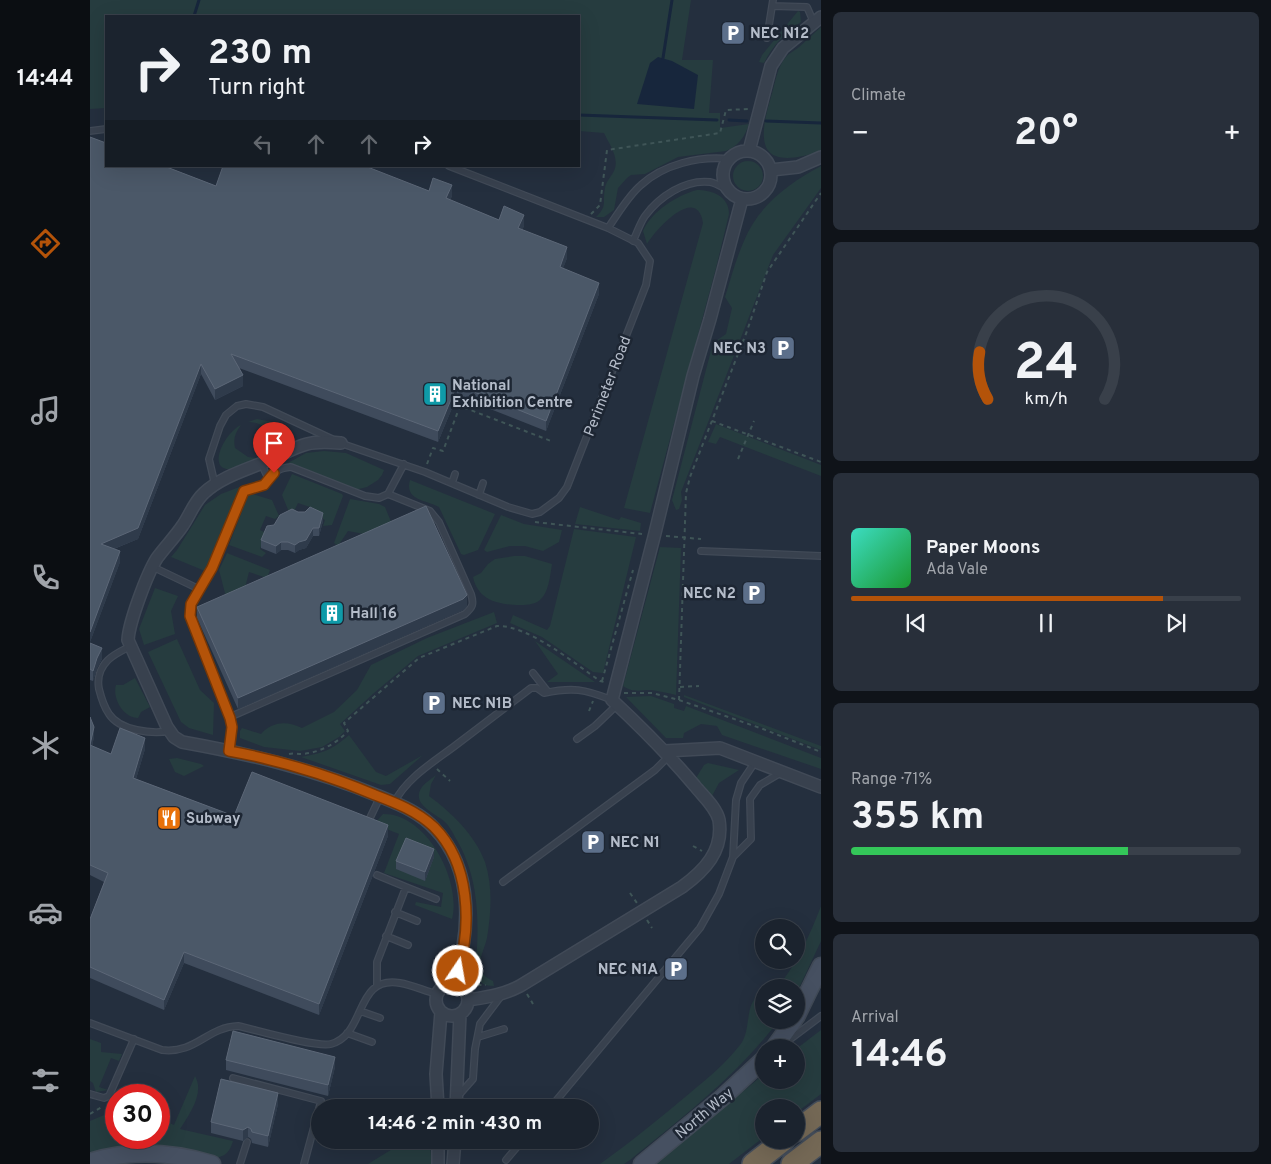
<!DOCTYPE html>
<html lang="en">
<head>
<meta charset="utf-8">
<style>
	body { margin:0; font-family:Overpass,sans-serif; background:#282f3a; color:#f1f3f6; height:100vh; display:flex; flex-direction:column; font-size:19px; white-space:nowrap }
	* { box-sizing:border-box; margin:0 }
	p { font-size:16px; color:#a0a4aa }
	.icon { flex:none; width:28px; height:28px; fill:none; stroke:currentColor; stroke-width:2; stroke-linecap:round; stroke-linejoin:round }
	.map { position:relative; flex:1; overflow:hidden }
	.drawer { display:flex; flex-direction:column; gap:12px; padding:12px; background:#0f1319; width:450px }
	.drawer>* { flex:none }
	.top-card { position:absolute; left:15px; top:15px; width:475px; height:152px; border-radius:0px; box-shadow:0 5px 20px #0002,0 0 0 1px #39404a; background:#1b232e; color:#f1f3f6; overflow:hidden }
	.buttons { position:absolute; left:665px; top:919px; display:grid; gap:10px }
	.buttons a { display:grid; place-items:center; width:50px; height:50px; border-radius:50%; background:#1b232e; box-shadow:0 5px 20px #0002,0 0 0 1px #39404a; font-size:25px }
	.speed { position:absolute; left:15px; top:1084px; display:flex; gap:10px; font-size:25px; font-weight:700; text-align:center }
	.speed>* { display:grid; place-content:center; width:65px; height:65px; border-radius:50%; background:#1b232e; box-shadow:0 5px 20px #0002,0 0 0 1px #39404a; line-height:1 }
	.speed .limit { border:8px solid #d22; background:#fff; color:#111 }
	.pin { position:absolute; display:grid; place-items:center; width:42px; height:42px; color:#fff; margin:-51px -21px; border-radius:50% 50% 50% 0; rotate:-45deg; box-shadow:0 0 5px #0007 }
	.pin .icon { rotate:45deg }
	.me { position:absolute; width:55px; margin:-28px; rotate:12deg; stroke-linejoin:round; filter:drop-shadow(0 0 4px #0008) }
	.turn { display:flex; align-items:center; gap:18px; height:105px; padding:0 20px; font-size:22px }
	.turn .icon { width:65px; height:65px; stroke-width:2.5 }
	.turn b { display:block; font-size:35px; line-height:42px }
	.lanes { display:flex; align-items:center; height:48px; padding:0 20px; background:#0003; justify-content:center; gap:25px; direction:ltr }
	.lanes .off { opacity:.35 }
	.big { font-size:38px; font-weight:700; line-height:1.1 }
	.drawer .widget { flex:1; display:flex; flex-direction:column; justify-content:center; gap:8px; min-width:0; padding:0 18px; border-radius:8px; background:#282f3a }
	.drawer .dial { align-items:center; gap:0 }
	.dial svg { height:130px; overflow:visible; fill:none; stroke:#39404a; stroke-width:7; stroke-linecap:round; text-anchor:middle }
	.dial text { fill:#f1f3f6; stroke:none }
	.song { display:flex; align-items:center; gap:15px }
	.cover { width:60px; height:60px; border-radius:8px; background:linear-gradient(135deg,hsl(170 70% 55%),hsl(130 70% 35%)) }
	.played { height:5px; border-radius:2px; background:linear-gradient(90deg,#b45309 80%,#39404a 80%) }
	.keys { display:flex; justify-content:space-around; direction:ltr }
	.heat { display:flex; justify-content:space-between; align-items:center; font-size:28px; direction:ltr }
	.charge { height:8px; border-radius:4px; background:linear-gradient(90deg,#34c759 71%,#39404a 0) }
	.trip { position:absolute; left:221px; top:1099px; width:288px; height:50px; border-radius:25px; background:#1b232e; box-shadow:0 5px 20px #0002,0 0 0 1px #39404a; font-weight:700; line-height:50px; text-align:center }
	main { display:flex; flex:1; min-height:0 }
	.dock { display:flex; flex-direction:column; width:90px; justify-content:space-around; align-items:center; background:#0b0e12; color:#a0a4aa }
	.dock .icon { width:35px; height:35px }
	.dock .current { color:#b45309 }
	.dock b { font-size:22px; color:#f1f3f6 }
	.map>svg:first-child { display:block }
</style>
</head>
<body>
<main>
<nav class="dock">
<b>14:44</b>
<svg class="icon current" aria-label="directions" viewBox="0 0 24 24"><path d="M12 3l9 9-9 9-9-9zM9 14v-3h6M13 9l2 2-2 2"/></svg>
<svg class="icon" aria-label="music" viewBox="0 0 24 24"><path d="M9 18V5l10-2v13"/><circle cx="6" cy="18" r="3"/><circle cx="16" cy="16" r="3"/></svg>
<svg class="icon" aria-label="phone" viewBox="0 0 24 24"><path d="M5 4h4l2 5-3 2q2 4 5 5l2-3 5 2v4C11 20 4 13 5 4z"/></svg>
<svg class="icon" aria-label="climate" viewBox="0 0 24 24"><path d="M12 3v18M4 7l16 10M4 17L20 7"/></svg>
<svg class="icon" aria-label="car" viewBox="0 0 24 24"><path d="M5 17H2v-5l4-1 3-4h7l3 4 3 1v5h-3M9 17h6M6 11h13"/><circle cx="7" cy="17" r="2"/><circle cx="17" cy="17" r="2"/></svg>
<svg class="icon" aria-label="filters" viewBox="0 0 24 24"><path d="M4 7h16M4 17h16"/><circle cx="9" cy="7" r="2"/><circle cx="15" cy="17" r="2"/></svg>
</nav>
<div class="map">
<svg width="731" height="1164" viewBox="0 0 731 1164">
	<rect width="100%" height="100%" fill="#242f3e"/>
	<path fill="#263c3f" d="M0 0H601L592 60H623L619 113H630V128L659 124C655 137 648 146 636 151L588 157 555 174 541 175 537 178 528 188 524 210 514 217H506C518 205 512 203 515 188 516 181 521 177 524 171 530 158 519 144 514 133L489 131V16H16V108L0 109Z
		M708 11 710 12 711 22C695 33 683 45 674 63L669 62 672 55Z
		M731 27V151C673 170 665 149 681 97 685 84 687 67 696 57 699 53 704 51 708 48 716 41 723 34 731 27Z
		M643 176a15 15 0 1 1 30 0a15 15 0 1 1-30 0Z
		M731 166V188L683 255 591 492 592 500 589 509 586 510 582 500 623 343 636 334 642 308 635 297C641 278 646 259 654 241 668 206 699 183 731 166Z
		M607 190C622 190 639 196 639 214L626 268 560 513 534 508 613 223C607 184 566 229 557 244L553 231C561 212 587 195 607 190Z
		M167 419 187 423 198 429 200 435 198 444 174 455C175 452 177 449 178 444 182 430 172 422 158 422Z
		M626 424 731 465V476L630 437 626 444 618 442Z
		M151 425C145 433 143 439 145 448L158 457 166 458C159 462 148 469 140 469 116 470 135 432 151 425Z
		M234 451 256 453 294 470 292 475 288 480 277 487 269 489H262L198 463 216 453Z
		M202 474 252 494 253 496 242 525 233 526 235 520 221 514 223 508 208 503 204 511 199 512 192 495Z
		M320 480 405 514 388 550 374 555 371 554 349 507C337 500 314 501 320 480Z
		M152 486 122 565 115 571 81 557 87 550 115 505 131 494Z
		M159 493 182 500 189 516 185 519 176 516 170 530 176 533 170 549 176 553 172 557 139 545Z
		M260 499 289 504 295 507 302 524 279 535 258 531 248 546 244 543Z
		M490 507 529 520 531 517 551 523 550 531 485 524Z
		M411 515 434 524 472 530 469 542 453 551 435 546H420L397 552 394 550Z
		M484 529 546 537 513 673 503 672 452 637 420 623 423 615 457 630 460 626Z
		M570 547 591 548 586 695C578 693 569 691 561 690 550 690 543 693 533 686Z
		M137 553 180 570 177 578 159 572 155 588 136 597 129 570Z
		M424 556H435L462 564C460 576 459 592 450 600 444 605 435 605 427 605 407 604 388 600 383 577L391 573 398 564 405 559Z
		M65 588 88 596 81 611 85 634 54 645 49 629Z
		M404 612 407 623 328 656 284 693 250 724 255 731 249 737 232 747 210 751 174 747 150 738V731L152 728 171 734C183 721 197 721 212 728L244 712 267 690 281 665 337 638Z
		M87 639 110 690 124 703 123 735 99 728 91 722 58 652Z
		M445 641 505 682H457L468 674Z
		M45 678 60 707 51 712 48 718C33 718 22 698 26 685H33Z
		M594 695 731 746V750L594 697Z
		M561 696 584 704V708L594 711 596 706 731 758V769L632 735 627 726 611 724 594 733 593 738H576L536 697Z
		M259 735 286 772 296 776 333 755 300 784 291 785 211 757C233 753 242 750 259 735Z
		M87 758 111 764 114 766 94 776 85 772 79 759Z
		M618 763 649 770 629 783 622 796 606 778 614 765Z
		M346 775 341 784 339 796C362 813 385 835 395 862 403 887 401 913 397 938 395 947 390 956 390 964 390 973 396 978 403 981L404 986C394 986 390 983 385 975 385 966 386 958 387 948 389 909 386 871 365 837 363 833 360 828 357 824 350 816 331 809 329 798 327 787 339 781 346 775Z
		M293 814C336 813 372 880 362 919L325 905 326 902 351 907 353 893 294 873 309 834 284 824Z
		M731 906V941L709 988 706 993V988L688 987C707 963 720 935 731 906Z
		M674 993V1020H689C648 1075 593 1117 540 1160L534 1164H510C541 1142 571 1117 600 1093 618 1078 636 1063 650 1045 663 1029 652 1000 674 993Z
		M731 1030V1094L706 1113V1108H674V1137L639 1164H564L598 1137 674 1074V1080H706V1049Z
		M0 1039 11 1043V1052L32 1054 29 1061 21 1058 9 1087 18 1090 6 1092 3 1083 0 1081Z
		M105 1076C115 1093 99 1115 90 1129L143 1141C139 1154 135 1156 122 1159L3 1156 0 1151V1121L26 1110V1138H69V1118L84 1125Z
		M317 1140H336L340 1146 342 1164H278Z"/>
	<path fill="#17263c" d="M568 57 582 61 608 75 604 109 547 104 560 63Z"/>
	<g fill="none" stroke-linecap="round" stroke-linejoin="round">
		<path stroke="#17263c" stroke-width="3" d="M104 16 109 0
			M573 58 582 0
			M489 115 627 120
			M639 120 657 121
			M676 121 731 123"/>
		<defs>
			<path id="lane" d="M682 6 717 7 724 23
				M677 38 683 0
				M0 131 16 129
				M518 228C528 214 538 196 551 185 574 164 609 156 639 159
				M543 241C547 233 550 223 555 216 569 197 595 179 620 182 626 183 632 187 638 190
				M250 443 335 472 418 507 442 514 450 512 469 498 477 487 556 285 560 261 548 243 518 228 359 166
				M171 463 179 480
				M362 483 365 474
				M125 485 119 459 130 426 136 415 147 406 156 404 173 407 242 439
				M389 495 393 483
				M611 551 731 556
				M63 567 109 589
				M41 646C33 650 24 654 18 660 10 668 7 679 9 689 11 697 14 707 19 714 30 731 62 734 80 731
				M443 673 458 692
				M140 717 375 614C383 607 384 604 381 594L349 522 340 511 298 494
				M487 739 505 726 527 705
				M139 751 142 727 137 709 100 616 101 604 122 568 154 491C160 487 169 489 174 485 187 477 180 469 201 467L275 496 289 498 298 494 314 464
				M304 803C316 778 345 761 366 745 391 726 416 707 441 688H447L454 693C483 687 494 689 522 700
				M279 820 290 797
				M643 857 661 839 660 799 670 785 692 772
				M287 875 316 887
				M413 882 565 770 579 756
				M305 912 327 921
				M296 936 318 945
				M287 986V962L316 887 346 899
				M270 1011 290 1018
				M0 1023 72 1050C106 1054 117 1027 148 1026 166 1030 227 1048 241 1044 277 1034 264 975 310 983 322 985 335 991 347 994
				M257 1033 282 1042
				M388 1037 414 1029
				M695 1043 731 1016
				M143 1078 231 1101 214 1164
				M0 1094 14 1098 19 1096 44 1039
				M368 1096 383 1079 385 1049 390 1024 411 996
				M262 1107 271 1108
				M460 1108 610 928 629 894 643 857 646 800 651 783 665 762
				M416 1160 433 1140
				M150 1164 157 1142"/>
			<path id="street" d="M659 151 681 66 693 48 731 17
				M633 175a24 24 0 1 1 48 0a24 24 0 1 1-48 0Z
				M681 170 708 167 731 157
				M251 443C239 442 228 441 217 444 205 447 193 454 182 459 159 469 132 476 114 493 104 502 100 515 93 525 85 537 75 547 67 558 57 574 39 622 38 640L77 727 84 737 92 742C159 754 223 769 286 795 308 804 330 812 345 829 385 871 380 933 364 984
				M575 751 630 748 731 787
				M346 1000a16 16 0 1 1 32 0a16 16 0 1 1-32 0Z
				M378 1000C397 997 413 995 430 986L592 887C614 871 634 851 629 820 626 807 613 796 605 786 579 755 551 727 522 700L565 533 603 376 620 319 652 199
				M348 1108 346 1074 351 1012
				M366 1108 370 1014
				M348 1164V1140
				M363 1164 365 1140"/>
			<path id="secondary" d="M706 1017 731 966
				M684 1048 704 1020
				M0 1162C40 1149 82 1152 122 1164
				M552 1164 633 1097 674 1059"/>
			<path id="highway" d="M706 1131 731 1112
				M663 1164 694 1140
				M702 1164 731 1142"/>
		</defs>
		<use href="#lane" stroke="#414a57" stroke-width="8"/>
		<use href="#street" stroke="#414a57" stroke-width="14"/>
		<use href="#secondary" stroke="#414a57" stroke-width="19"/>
		<use href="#highway" stroke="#434c59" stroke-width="24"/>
		<path stroke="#3f5557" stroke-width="2" stroke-dasharray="4 4" stroke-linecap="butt" d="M501 214 510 205 517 150 630 133 636 110 660 109
			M622 421 731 462
			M648 459 664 421
			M337 464 343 448 353 451 370 406 461 441
			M445 522 552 534
			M576 536 611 539
			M512 681 543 570
			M590 687 609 686
			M534 693H562L589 700 673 729 731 752
			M589 700 596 493 600 477 657 331 677 272 731 193
			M499 711 503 701
			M199 754C203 753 207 754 211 754 229 753 246 744 258 731L254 723 329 658 407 626C438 625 484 663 510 681L514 682
			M347 769 360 781
			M603 846 612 851
			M540 893 547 903
			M557 920 562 928
			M379 972 381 980 390 985H396
			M437 994 443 1004
			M0 1114 12 1107"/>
		<use href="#lane" stroke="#38414e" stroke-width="5.5"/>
		<use href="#street" stroke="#38414e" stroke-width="11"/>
		<use href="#secondary" stroke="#465061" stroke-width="16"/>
		<use href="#highway" stroke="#746855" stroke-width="21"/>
	</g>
	<path fill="#3f4b5c" d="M0 137 126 186 339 191 362 196 360 200 409 220 434 226 432 230 477 258 473 268 509 294 456 431 367 396 348 442 149 368 153 386 125 400 111 374 48 539 24 549 30 562 0 642Z
		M233 521 229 536H223L216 548 209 550 205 553 198 550H191L186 554 171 548V540Z
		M377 606 373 610 148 709 107 618V607Z
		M0 643 12 659 7 668 3 681 0 680Z
		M0 717 4 737 2 746 21 754 55 749 46 779 144 816 298 836 229 1015 94 963 74 1010 0 978V919L14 882 0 875Z
		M344 857 335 881 306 869V861Z
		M136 1060 245 1067 238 1096 136 1070Z
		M188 1104 178 1147 162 1143 161 1139 158 1137 153 1141 121 1133V1122Z"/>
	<path fill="#2f3b4b" d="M362 185V196L356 209V198Z
		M434 215V226L428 239V228Z
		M477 247V258L470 277V267Z
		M509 283V294L456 431V421Z
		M111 364V374L48 539 11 554V544Z
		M153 375V386L125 400V389Z
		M367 385V396L348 442V431Z
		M233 513V521L229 536V528Z
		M223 528V536L216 548 209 550 205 553V545Z
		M191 542V550L186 554V546Z
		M30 551V562L0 642V632Z
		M377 595V606L373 610 148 709V698Z
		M12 648V659L7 668 3 681V671L7 658Z
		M4 727V737L0 756V745Z
		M55 738V749L43 789V778Z
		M298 825V836L229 1015V1004Z
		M344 849V857L335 881V872Z
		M94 952V963L74 1010V1000Z
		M245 1057V1067L238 1096V1085Z
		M188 1093V1104L178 1147V1136Z
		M158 1127V1137L153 1141V1130Z"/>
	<path fill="#4b5868" stroke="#5c6777" d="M0 137 16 143V166H74L126 186 133 166H275L339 191 343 178 362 185 356 198 409 220 414 206 434 215 428 228 477 247 470 267 509 283 456 421 367 385 348 431 141 354 153 375 125 389 111 364 48 528 11 544 30 551 0 632Z
		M336 506 377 595 373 599 148 698 107 607Z
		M220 507 233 513 229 528H223L216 540 209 542 205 545 198 542H191L186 546 171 540 177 526 184 525 190 515 202 509 208 512H215Z
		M0 643 12 648 7 658 3 671 0 669Z
		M0 717 4 727 0 745Z
		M30 728 55 738 43 778 144 816 162 772 298 825 229 1004 94 952 74 1000 0 967V919L18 873 0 865V745L21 754Z
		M316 838 344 849 335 872 306 861Z
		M143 1031 245 1057 238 1085 136 1060Z
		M131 1079 188 1093 178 1136 162 1132 161 1129 158 1127 153 1130 121 1122Z"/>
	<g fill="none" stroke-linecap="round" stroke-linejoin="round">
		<defs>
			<path id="route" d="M184 473 174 485 154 491 122 568 101 604 100 616 140 718 142 727 139 751C189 760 238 775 285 795 306 803 327 811 344 827 380 863 382 925 368 971"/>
		</defs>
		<use href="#route" stroke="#753606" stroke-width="12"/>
		<use href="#route" stroke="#b45309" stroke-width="9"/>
	</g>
	<defs>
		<symbol id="parking-square" viewBox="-11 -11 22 22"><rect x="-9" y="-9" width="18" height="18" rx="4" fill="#5c6f8a" stroke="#1d2633"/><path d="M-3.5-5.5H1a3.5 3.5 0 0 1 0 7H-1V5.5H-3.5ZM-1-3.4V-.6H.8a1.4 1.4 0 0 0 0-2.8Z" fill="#fff"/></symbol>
		<symbol id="building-square" viewBox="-11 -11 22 22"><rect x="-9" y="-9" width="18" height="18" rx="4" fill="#0f9aa8" stroke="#1d2633"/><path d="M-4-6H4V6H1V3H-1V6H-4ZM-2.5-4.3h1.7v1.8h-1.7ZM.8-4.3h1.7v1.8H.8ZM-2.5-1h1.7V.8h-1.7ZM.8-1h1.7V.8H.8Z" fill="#fff"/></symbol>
		<symbol id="restaurant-square" viewBox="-11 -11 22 22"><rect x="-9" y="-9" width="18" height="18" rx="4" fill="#e8710a" stroke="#1d2633"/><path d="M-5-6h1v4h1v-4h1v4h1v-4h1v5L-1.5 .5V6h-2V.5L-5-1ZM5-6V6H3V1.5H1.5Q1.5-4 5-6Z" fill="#fff"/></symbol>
	</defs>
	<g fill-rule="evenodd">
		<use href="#parking-square" x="629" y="19" width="28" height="28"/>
		<use href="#parking-square" x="679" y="334" width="28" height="28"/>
		<use href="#building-square" x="331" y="380" width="28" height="28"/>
		<use href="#parking-square" x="650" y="579" width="28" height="28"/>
		<use href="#building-square" x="228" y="599" width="28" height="28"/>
		<use href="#parking-square" x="330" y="689" width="28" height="28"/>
		<use href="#restaurant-square" x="65" y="804" width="28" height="28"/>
		<use href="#parking-square" x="489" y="828" width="28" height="28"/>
		<use href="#parking-square" x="572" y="955" width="28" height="28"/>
	</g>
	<g text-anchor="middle" stroke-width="5" stroke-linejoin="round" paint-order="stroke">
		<g font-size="15" font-weight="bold" fill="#b4bcc9" stroke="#1d2633" text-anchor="start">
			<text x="660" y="38">NEC N12</text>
			<text x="676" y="353" text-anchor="end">NEC N3</text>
			<text x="362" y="390">National<tspan x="362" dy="17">Exhibition Centre</tspan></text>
			<text x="646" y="598" text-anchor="end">NEC N2</text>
			<text x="260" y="618">Hall 16</text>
			<text x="362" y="708">NEC N1B</text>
			<text x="96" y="823">Subway</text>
			<text x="520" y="847">NEC N1</text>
			<text x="568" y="974" text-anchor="end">NEC N1A</text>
		</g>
		<g font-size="15" fill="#b4bcc9" stroke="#1d2633">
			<text transform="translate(517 386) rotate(-69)" y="5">Perimeter Road</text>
			<text transform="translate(614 1113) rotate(-40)" y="5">North Way</text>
		</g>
	</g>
</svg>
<div class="buttons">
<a><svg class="icon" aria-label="search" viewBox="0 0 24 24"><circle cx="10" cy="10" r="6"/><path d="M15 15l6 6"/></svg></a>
<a><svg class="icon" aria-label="layers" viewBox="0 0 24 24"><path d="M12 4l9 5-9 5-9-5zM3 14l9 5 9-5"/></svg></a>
<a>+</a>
<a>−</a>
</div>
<div class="speed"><div class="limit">30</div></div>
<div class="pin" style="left:184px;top:473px;background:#d93025"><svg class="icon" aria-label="arrive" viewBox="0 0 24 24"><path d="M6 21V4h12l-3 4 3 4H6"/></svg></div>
<svg class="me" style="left:368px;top:971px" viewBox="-20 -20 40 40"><circle r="17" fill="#b45309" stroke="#fff" stroke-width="3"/><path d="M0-11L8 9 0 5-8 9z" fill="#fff"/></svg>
<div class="trip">14:46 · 2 min · 430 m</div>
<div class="top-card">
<div class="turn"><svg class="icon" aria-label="right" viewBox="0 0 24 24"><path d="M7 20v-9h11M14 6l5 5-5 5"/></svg><div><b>230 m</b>Turn right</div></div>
<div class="lanes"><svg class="icon off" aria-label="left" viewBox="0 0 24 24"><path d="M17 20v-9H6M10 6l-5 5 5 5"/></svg><svg class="icon off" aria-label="ahead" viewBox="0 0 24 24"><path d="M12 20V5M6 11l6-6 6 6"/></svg><svg class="icon off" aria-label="ahead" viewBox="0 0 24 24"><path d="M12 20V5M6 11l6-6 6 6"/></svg><svg class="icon" aria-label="right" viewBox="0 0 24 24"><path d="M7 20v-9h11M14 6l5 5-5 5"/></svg></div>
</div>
</div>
<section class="drawer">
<div class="widget"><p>Climate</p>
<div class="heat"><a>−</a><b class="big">20°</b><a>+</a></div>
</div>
<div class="widget dial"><svg viewBox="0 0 100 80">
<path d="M14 69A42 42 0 1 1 86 69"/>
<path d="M14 69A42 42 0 0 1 9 40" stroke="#b45309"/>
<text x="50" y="56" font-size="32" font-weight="700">24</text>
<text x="50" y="72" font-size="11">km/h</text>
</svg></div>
<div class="widget">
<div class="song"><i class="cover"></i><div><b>Paper Moons</b><p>Ada Vale</p></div></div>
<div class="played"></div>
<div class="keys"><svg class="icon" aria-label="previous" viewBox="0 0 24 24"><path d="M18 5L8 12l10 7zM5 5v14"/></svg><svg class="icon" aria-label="pause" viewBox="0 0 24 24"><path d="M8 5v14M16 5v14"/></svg><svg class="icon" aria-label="next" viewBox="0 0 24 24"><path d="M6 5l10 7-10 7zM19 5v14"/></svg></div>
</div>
<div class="widget"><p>Range · 71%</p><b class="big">355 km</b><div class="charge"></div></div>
<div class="widget"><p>Arrival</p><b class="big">14:46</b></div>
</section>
</main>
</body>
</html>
